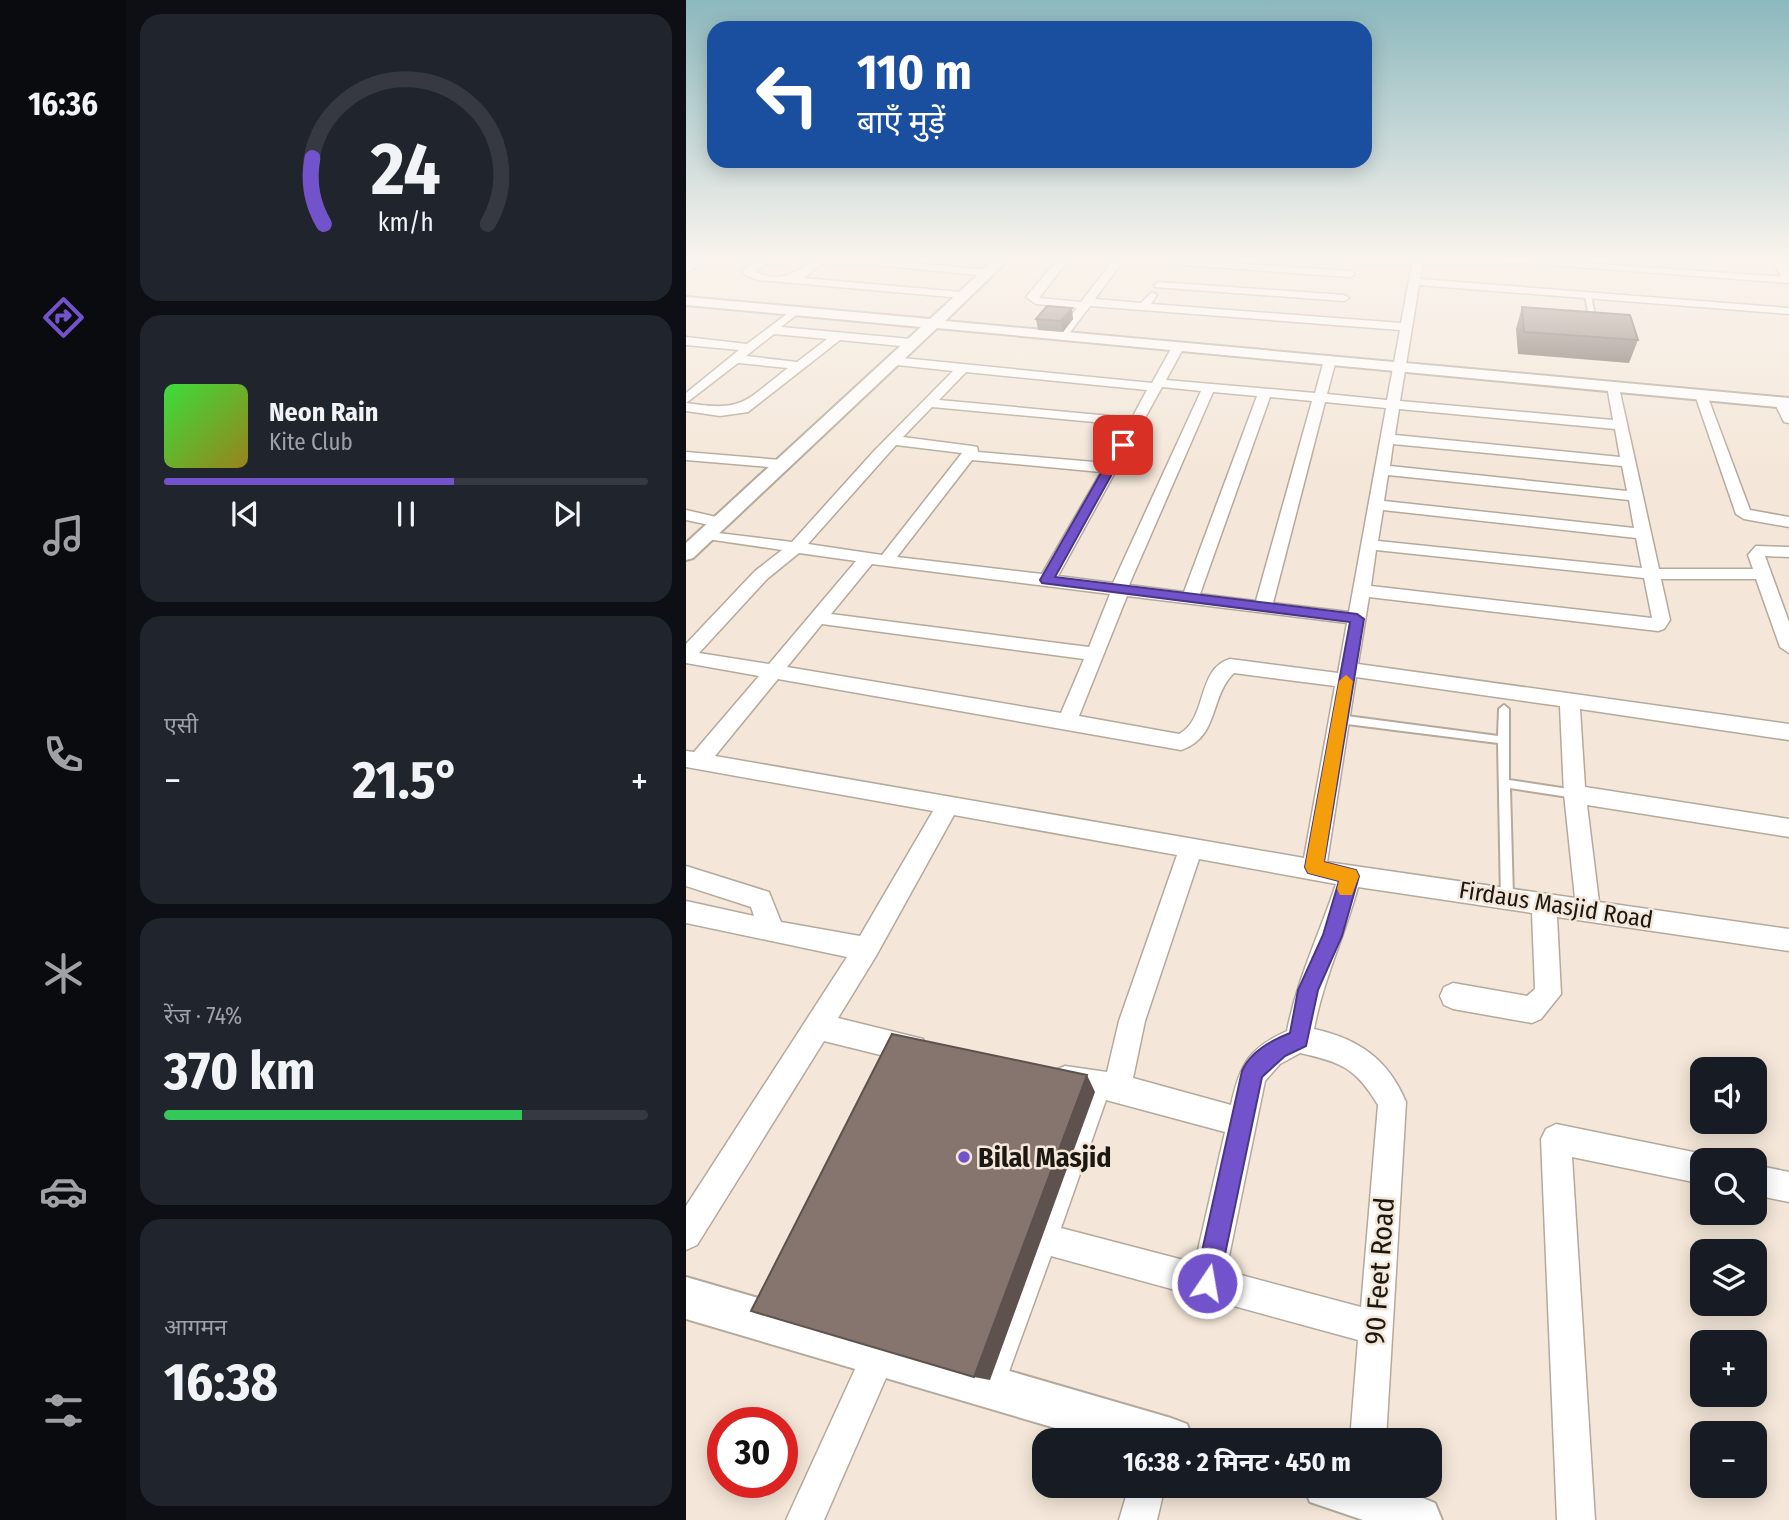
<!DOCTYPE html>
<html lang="hi">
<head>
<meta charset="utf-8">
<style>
	body { margin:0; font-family:"Fira Sans Condensed","Noto Sans Devanagari",sans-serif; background:#20242c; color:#f1f3f6; height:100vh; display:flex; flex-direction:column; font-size:26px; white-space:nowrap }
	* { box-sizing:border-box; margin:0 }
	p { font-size:23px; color:#9ea1a6 }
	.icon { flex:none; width:38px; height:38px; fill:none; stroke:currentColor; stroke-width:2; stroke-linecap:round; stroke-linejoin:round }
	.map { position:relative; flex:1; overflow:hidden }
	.panel { display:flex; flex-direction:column; gap:14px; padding:14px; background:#0d0f14; width:560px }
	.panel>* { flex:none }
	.top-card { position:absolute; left:21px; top:21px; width:665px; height:147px; border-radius:21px; box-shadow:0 4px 18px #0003; background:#1a4fa0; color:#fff; overflow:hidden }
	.buttons { position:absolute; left:1004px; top:1057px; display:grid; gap:14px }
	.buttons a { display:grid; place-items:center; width:77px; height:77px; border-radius:14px; background:#171b24; box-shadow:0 4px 18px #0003; font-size:35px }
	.speed { position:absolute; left:21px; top:1407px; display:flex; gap:14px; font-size:35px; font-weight:700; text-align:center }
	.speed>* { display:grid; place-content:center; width:91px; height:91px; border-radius:50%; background:#171b24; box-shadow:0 4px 18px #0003; line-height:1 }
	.speed .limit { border:10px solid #d22; background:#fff; color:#111 }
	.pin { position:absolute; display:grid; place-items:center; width:60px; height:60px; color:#fff; margin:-30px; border-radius:14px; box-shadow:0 4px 10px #0006 }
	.me { position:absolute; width:77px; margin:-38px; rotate:12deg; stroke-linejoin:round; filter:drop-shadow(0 0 5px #0008) }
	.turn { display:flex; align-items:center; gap:24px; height:147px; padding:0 35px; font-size:32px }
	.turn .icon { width:91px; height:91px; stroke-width:2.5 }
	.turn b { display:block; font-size:49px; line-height:60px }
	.big { font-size:52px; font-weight:700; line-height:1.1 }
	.panel .widget { flex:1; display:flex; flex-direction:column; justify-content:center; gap:10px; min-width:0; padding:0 24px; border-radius:21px; background:#20242c }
	.panel .dial { align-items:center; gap:0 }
	.dial svg { height:182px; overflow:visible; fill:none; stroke:#363941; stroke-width:7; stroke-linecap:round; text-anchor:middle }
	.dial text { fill:#f1f3f6; stroke:none }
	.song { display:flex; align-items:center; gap:21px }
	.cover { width:84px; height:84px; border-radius:10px; background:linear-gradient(135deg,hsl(120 70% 55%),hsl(50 70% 35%)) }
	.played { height:7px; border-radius:4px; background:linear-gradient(90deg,#7353cc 60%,#363941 60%) }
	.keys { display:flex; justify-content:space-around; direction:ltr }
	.heat { display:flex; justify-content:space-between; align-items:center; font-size:38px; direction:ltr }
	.charge { height:10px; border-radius:5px; background:linear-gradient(90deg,#34c759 74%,#363941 0) }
	.trip { position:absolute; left:346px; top:1428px; width:410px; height:70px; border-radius:21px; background:#171b24; box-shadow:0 4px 18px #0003; font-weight:700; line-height:70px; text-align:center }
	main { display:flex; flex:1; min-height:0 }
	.tab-bar { display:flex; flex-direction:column; width:126px; justify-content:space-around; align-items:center; background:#090b0e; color:#9ea1a6 }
	.tab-bar .icon { width:49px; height:49px }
	.tab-bar .active { color:#7353cc }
	.tab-bar b { font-size:32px; color:#f1f3f6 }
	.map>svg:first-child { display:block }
</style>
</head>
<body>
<main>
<nav class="tab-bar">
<b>16:36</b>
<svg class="icon active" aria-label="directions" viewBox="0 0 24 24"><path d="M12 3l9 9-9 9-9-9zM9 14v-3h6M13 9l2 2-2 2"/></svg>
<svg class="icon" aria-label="music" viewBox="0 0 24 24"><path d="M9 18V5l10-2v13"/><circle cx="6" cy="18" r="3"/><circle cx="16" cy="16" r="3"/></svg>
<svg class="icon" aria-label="phone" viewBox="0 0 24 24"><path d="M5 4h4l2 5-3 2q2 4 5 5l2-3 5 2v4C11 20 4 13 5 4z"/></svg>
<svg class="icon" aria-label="climate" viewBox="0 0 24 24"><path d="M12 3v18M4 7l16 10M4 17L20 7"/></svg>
<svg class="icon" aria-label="car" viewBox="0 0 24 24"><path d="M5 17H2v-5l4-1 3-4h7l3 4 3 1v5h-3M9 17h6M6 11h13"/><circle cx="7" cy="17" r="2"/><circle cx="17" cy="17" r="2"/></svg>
<svg class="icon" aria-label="filters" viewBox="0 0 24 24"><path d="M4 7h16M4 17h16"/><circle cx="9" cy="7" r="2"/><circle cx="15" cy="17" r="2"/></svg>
</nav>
<section class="panel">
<div class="widget dial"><svg viewBox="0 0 100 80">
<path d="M14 69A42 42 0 1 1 86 69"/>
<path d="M14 69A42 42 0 0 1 9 40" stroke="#7353cc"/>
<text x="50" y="56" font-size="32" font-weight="700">24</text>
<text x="50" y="72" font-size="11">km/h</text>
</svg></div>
<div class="widget">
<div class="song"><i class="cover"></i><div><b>Neon Rain</b><p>Kite Club</p></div></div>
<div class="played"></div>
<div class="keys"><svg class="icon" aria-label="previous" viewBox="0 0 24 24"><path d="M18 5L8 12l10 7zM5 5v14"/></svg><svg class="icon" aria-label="pause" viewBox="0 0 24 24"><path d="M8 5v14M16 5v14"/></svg><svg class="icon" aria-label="next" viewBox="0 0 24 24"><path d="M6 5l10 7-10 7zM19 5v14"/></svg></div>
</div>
<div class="widget"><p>एसी</p>
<div class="heat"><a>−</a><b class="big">21.5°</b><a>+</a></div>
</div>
<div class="widget"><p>रेंज · 74%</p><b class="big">370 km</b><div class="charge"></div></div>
<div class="widget"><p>आगमन</p><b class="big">16:38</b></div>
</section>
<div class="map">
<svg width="1103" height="1520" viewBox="0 0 1103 1520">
	<rect width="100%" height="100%" fill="#f4e7d9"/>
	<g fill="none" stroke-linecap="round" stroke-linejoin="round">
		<defs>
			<path id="service" d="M902 293 905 295 911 327 908 329 905 327 899 295Z
				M818 705 823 709V780L889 790 893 791 894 794 893 797 889 798 824 788 827 897 825 901 821 902 817 901 815 897 812 743 653 723 648 719 653 715 812 736 813 709Z"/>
			<path id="minor" d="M11 258H24L0 273V266Z
				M76 258H88L69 272C106 289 115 258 145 258L117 278 276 292 281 295 276 298 72 280 57 274V270Z
				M373 258H384L353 298 395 302 429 258H439L409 299 455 303 466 292 471 295 465 304 715 323 727 258H737L734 279 1103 308V314L733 285 714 401 927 420 921 386 932 383 973 569H1067L1062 555 1070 546 1103 547V557L1079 556 1103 622V653L1094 647 1070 579H975L984 620 978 629 972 631 683 597 672 664 1103 724V740L894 709 899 787 1103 819V837L901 805 913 902 1103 929V951L871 917 875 994 855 1019 846 1023 767 1009 758 1005 754 996 758 987 767 983 841 996 849 989 846 913 672 887C659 935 637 980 628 1029 673 1039 702 1059 720 1102L700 1440H664L672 1340 365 1256 313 1399 301 1404 289 1399 284 1387 393 1096 369 1090 365 1080 369 1070 379 1066 421 1072 433 1021 491 855 268 815 190 956 152 1018 237 1039 241 1049 237 1059 227 1063 138 1041 11 1245 0 1250V1206L161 957 0 923V901L68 916 65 907 0 886V866L83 892 95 922 174 936 247 811 0 767V751L8 752 73 676 0 663V644L69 571 96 550 21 539 15 537V531L106 542 188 451 267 371 202 364V358L206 357 466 383 486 347 492 343 498 347 480 380 629 393 638 360 644 356 650 360 641 394 701 400 714 330 404 306 379 339H371L369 337 391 308 350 304 340 297ZM280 372 461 390 446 418 253 400ZM476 387 515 391 427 583 372 576ZM527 392 571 396 498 592 443 585ZM584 397 626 401 570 601 514 594ZM639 402 700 408 663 612 587 603ZM246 407 441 425 420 463 292 452 291 447 286 446 217 437ZM713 409 929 429 934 457 709 435ZM707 444 936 466 941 491 704 466ZM210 445 276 453 196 555 122 544ZM286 460 415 472 356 574 211 557ZM702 475 943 500 948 528 698 501ZM697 510 950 538 956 568 692 541ZM690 550 958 578 966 618 685 586ZM113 553 170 561 83 664 13 653 81 579ZM186 564 424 594 403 647 145 614ZM441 596 661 623 652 673 544 659C510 669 522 719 493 734L393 716ZM136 624 398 659 375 713 101 667ZM548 673 649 686 618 858 29 756 92 679 495 750C534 737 523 697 548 673ZM670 677 874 706 878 794 889 898 641 862ZM513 859 650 884C634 933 611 979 601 1031 563 1048 554 1064 545 1105L447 1078 459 1021ZM614 1053C655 1062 670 1068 692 1105L675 1307 540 1271 579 1081 594 1064ZM420 1100 539 1132 509 1263 375 1228Z
				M770 258H826L1103 277V283Z
				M488 259 664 271 669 274 664 277 484 264Z
				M195 260 302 270 307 273 302 276 191 265Z
				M473 282 658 295 663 298 658 301 469 287 468 285Z
				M110 307 114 308V312L95 327 225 339 231 343 225 347 154 340 62 412 34 416 0 411V403C59 412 57 402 102 368L52 363 0 403V393L53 350 0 345V337L61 344ZM88 334 141 339 111 362 60 356Z
				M1010 392 1021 395 1064 510 1103 517V527L1058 519 1050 514 1009 395Z
				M1095 398 1103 405V423L1098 422 1088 402Z
				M0 452 95 460 102 464 95 468 0 460Z
				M0 510 39 519 41 522 33 527 0 520Z
				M870 1124 1017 1154 1028 1160H1017V1184L886 1157 909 1520H871L855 1139 860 1129Z
				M1069 1165 1103 1172V1202L1069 1195Z
				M193 1338 205 1343 210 1355 138 1520H100L181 1343Z
				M443 1486H479L471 1520H433Z"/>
			<path id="tertiary" d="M310 258H324L259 321 1103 398V408L251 328 7 558 0 560V543L235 327 0 305V297L244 319Z
				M1085 258H1097L1103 267V282L1098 281Z
				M0 1277 485 1418 501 1424 507 1440H410L0 1319Z
				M617 1486H707L749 1503 756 1520H677L624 1502Z"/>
		</defs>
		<use href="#service" stroke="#b5a99c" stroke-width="4"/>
		<use href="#minor" stroke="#b5a99c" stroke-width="3"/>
		<use href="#tertiary" stroke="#b5a99c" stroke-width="4"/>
		<use href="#service" fill="#fff" fill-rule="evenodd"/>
		<use href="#minor" fill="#fff" fill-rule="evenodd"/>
		<use href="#tertiary" fill="#fff" fill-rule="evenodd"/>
	</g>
	<path fill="#72655f" d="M836 307 952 340 943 363 832 354 830 329Z
		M350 319H387L377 332 352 330Z"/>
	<path fill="#5d524d" d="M386 308 387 319 377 332 375 321Z
		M401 1075 409 1092 304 1380 288 1377Z"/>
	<path fill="#85756e" stroke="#5d524d" stroke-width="2" d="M361 306 386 308 375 321 350 319Z
		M836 307 944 315 952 340 838 332Z
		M206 1034 401 1075 288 1377 65 1311Z"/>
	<linearGradient id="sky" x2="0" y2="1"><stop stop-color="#8cb8bd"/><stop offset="0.55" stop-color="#faf4ee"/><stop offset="1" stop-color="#faf4ee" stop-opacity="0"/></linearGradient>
	<rect width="1103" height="471" fill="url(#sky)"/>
	<path fill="#7353cc" stroke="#4b3685" stroke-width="2" d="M437 442 442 445 369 577 671 614 678 619 638 862 670 870 673 876 656 936 632 990 620 1046 599 1056 576 1077 533 1283 530 1292 521 1295 512 1292 509 1283 556 1071C564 1052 586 1040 604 1033L612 990 637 935 653 881 622 873 619 867 664 622 356 583 354 580 431 445Z"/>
	<path fill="#f59e0b" d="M660 675 667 681 638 862 670 870 673 876 666 895H654L651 889 653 881 622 873 619 867 653 681Z"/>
	<circle fill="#7353cc" stroke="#f4e7d9" stroke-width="2.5" cx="278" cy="1157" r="7"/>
	<g text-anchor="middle" stroke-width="5" stroke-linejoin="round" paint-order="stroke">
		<g font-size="24" fill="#1b1712" stroke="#f4e7d9">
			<text transform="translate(870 905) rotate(9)" y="8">Firdaus Masjid Road</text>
		</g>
		<g font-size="28" font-weight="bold" fill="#1b1712" stroke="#f4e7d9" text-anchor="start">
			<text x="292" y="1167">Bilal Masjid</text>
		</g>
		<g font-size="28" fill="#1b1712" stroke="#f4e7d9">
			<text transform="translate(693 1271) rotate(-86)" y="10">90 Feet Road</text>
		</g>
	</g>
</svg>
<div class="buttons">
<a><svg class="icon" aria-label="sound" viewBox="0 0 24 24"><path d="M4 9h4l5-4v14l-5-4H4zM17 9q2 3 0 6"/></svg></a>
<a><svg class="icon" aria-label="search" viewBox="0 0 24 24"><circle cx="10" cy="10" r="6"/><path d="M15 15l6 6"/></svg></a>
<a><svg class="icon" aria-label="layers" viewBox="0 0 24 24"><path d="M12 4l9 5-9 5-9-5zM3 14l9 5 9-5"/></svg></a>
<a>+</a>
<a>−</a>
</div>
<div class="speed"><div class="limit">30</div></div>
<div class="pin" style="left:437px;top:445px;background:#d93025"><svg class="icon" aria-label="arrive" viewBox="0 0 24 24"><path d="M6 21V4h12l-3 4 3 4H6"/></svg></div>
<svg class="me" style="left:521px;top:1283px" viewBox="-20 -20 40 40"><circle r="17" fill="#7353cc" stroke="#fff" stroke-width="3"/><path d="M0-11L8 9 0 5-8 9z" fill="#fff"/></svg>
<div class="trip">16:38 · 2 मिनट · 450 m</div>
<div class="top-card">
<div class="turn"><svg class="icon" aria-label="left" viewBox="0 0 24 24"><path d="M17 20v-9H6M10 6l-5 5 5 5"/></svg><div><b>110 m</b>बाएँ मुड़ें</div></div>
</div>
</div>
</main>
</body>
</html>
